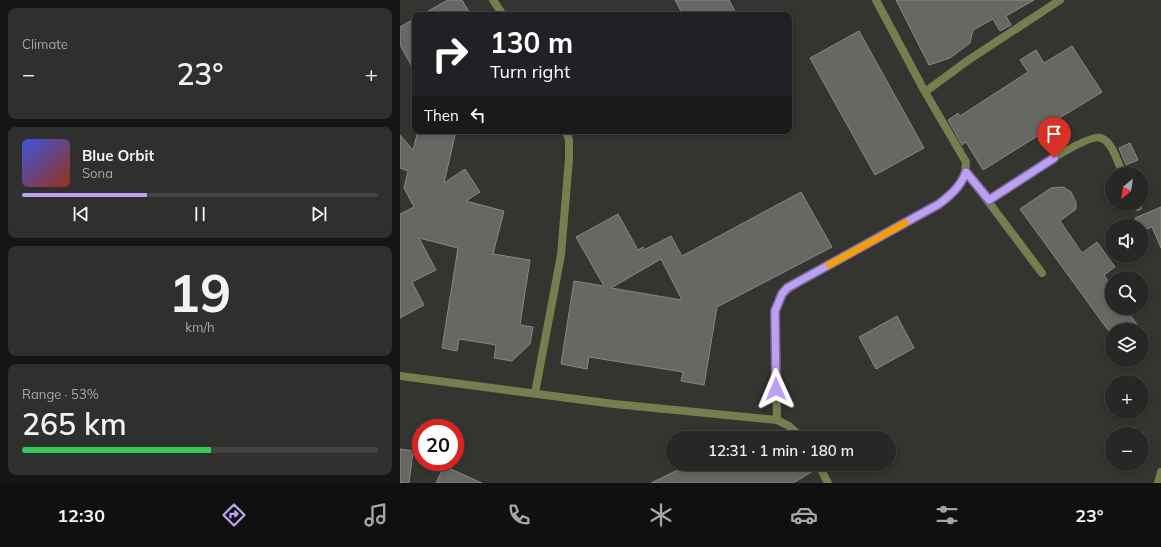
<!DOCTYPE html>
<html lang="en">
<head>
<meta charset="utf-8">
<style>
	body { margin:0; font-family:Mulish,sans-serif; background:#2f302d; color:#f1f3f6; height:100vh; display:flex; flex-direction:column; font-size:15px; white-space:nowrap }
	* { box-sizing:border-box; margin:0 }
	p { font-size:13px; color:#a4a6a7 }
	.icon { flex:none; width:22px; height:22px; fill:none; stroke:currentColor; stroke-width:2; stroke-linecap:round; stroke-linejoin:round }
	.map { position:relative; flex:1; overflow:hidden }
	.side { display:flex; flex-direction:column; gap:8px; padding:8px; background:#151614; width:400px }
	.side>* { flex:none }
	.guide { position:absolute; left:12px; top:12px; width:380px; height:122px; border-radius:8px; box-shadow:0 2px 6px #0003,0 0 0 1px #434442; background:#202124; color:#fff; overflow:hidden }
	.needle { width:26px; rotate:210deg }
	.controls { position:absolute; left:705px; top:167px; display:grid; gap:8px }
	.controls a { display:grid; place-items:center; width:44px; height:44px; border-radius:50%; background:#272825; box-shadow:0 2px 6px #0003,0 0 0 1px #434442; font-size:20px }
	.speed { position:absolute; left:12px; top:419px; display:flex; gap:8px; font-size:20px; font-weight:700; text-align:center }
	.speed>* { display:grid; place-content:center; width:52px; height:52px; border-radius:50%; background:#272825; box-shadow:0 2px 6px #0003,0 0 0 1px #434442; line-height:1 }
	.speed .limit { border:6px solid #d22; background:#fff; color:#111 }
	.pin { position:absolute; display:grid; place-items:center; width:34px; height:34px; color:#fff; margin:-41px -17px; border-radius:50% 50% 50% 0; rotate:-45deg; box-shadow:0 0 4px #0007 }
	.pin .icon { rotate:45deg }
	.me { position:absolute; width:44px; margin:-22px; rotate:359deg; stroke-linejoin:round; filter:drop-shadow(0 0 3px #0008) }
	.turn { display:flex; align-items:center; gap:14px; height:84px; padding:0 12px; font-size:18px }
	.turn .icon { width:52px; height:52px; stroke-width:2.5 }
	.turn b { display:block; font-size:28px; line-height:34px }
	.then { display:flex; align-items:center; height:38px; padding:0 12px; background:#0003; gap:8px; font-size:15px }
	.big { font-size:30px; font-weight:600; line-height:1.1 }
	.side .widget { flex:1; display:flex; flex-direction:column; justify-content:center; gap:6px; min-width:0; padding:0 14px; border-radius:8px; background:#2f302d }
	.side .dial { align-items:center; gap:0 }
	.dial b { font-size:52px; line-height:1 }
	.song { display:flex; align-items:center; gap:12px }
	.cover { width:48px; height:48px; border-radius:6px; background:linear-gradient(135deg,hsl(230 70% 55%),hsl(10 70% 35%)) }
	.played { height:4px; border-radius:2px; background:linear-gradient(90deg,#bca0f2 35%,#434442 35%) }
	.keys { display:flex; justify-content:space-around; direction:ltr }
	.heat { display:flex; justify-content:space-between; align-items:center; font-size:22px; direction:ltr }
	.charge { height:6px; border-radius:3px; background:linear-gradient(90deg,#34c759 53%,#434442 0) }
	.trip { position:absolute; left:266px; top:431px; width:230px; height:40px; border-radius:20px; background:#272825; box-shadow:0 2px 6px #0003,0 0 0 1px #434442; font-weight:600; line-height:40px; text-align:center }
	.tabs { display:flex; height:64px; justify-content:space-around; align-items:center; background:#10100f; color:#a4a6a7 }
	.tabs .icon { width:28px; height:28px }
	.tabs .current { color:#bca0f2 }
	.tabs b { font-size:18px; color:#f1f3f6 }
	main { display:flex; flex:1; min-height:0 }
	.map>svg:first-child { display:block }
</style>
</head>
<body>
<main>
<section class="side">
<div class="widget"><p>Climate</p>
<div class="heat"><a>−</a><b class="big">23°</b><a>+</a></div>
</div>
<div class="widget">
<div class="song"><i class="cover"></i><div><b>Blue Orbit</b><p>Sona</p></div></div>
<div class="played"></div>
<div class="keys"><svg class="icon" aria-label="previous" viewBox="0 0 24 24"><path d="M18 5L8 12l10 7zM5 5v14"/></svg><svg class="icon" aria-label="pause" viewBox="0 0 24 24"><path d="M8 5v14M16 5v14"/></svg><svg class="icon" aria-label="next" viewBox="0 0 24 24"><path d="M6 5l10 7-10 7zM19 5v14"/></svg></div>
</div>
<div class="widget dial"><b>19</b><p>km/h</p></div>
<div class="widget"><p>Range · 53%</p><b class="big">265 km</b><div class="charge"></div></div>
</section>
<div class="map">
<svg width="761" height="483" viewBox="0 0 761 483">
	<rect width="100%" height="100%" fill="#343531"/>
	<path fill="#676863" stroke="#878883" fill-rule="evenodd" d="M48 0H62L71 15H21Z
		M275 0H329L337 15H283Z
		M496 0H634L606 16 611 25 600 31 593 19 573 30 570 43 550 58 529 65Z
		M15 18V72L0 45V27Z
		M459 31 524 148 475 175 410 58Z
		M672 46 702 92 653 122 655 125 583 170 566 142 562 145 548 120 558 113 560 116 628 72 620 60 636 50 644 63Z
		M18 131H56L44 183 65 169 80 192 66 201 104 211 93 254 130 260 120 325 133 327 130 344 112 361 94 358 96 345 59 339 57 351 42 348 58 248 19 238 36 270 12 282 24 305 0 318V214L14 207 4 188 8 171 0 168V135L13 150Z
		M730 143 738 160 726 165 719 148Z
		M663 187 671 192 676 202V209L660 221 682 253 697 242 715 267 704 275 712 287V308H725L741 330H708L620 209 651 188Z
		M401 192 432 247 317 307 304 385 281 381 283 372 189 357 187 369 161 364 174 281 204 286 176 237 218 214 238 250 243 247 244 250 271 236 282 256ZM261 259 282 300 211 288Z
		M761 207V248L752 227 742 231V226H738L735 218Z
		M497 316 514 348 476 369 459 337Z
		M0 449 13 451 9 483H0Z
		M290 464H413L415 470 393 483H251Z
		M44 466 82 483H36Z"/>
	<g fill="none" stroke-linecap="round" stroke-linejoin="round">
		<path stroke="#767d4e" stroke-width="8" d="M93 0 103 15
			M525 92 567 61 660 0
			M566 172 642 273
			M589 200C604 190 687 132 701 138 713 142 718 164 723 174
			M736 204 738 207
			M0 376 214 404 377 420 389 426 402 438
			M135 393 161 255 169 159V140L166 131
			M377 420 375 311 382 294 396 283 539 204C555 192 566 182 566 162L525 92 476 0
			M418 464 428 483
			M758 483 761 472"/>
	</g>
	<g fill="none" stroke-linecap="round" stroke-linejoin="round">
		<defs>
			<path id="route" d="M376 389 375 311 382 294 387 288 539 204C552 194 560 187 566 172L589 200 654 158"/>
		</defs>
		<use href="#route" stroke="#7a689d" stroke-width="10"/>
		<use href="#route" stroke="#bca0f2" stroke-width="7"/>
		<path stroke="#f59e0b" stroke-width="7" d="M429 265 505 223"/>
	</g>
</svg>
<div class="controls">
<a><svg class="needle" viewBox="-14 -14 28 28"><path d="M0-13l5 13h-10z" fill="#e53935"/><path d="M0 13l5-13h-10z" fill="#a4a6a7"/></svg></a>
<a><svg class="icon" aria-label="sound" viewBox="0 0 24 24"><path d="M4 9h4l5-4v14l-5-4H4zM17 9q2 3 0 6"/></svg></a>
<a><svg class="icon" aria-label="search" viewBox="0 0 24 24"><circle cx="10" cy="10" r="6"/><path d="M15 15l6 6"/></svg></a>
<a><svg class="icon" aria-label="layers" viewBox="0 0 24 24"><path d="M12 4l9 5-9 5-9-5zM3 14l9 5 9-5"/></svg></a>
<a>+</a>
<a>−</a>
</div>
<div class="speed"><div class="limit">20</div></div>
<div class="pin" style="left:654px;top:158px;background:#d93025"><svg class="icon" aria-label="arrive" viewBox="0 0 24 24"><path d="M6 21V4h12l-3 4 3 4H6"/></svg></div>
<svg class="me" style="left:376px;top:389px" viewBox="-20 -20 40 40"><path d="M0-17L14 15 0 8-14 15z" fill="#bca0f2" stroke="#fff" stroke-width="4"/></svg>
<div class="trip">12:31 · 1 min · 180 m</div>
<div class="guide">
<div class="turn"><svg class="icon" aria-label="right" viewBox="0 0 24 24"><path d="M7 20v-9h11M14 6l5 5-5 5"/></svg><div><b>130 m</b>Turn right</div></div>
<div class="then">Then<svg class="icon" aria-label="left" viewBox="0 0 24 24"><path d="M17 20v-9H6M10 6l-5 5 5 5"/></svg></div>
</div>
</div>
</main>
<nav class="tabs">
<b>12:30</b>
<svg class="icon current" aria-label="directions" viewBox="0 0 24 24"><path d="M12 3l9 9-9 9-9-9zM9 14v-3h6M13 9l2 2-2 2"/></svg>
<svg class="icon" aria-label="music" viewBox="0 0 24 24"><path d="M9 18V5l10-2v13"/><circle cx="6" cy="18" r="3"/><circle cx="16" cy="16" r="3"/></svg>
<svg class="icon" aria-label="phone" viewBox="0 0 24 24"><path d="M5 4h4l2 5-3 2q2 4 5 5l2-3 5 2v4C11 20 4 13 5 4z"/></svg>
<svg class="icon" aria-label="climate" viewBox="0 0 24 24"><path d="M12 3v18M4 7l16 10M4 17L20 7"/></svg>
<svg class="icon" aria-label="car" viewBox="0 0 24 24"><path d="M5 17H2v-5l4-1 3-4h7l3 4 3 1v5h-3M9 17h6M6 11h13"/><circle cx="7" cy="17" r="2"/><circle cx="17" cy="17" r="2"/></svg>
<svg class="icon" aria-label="filters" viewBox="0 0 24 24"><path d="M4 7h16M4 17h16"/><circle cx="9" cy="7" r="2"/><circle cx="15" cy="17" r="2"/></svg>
<b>23°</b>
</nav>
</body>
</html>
